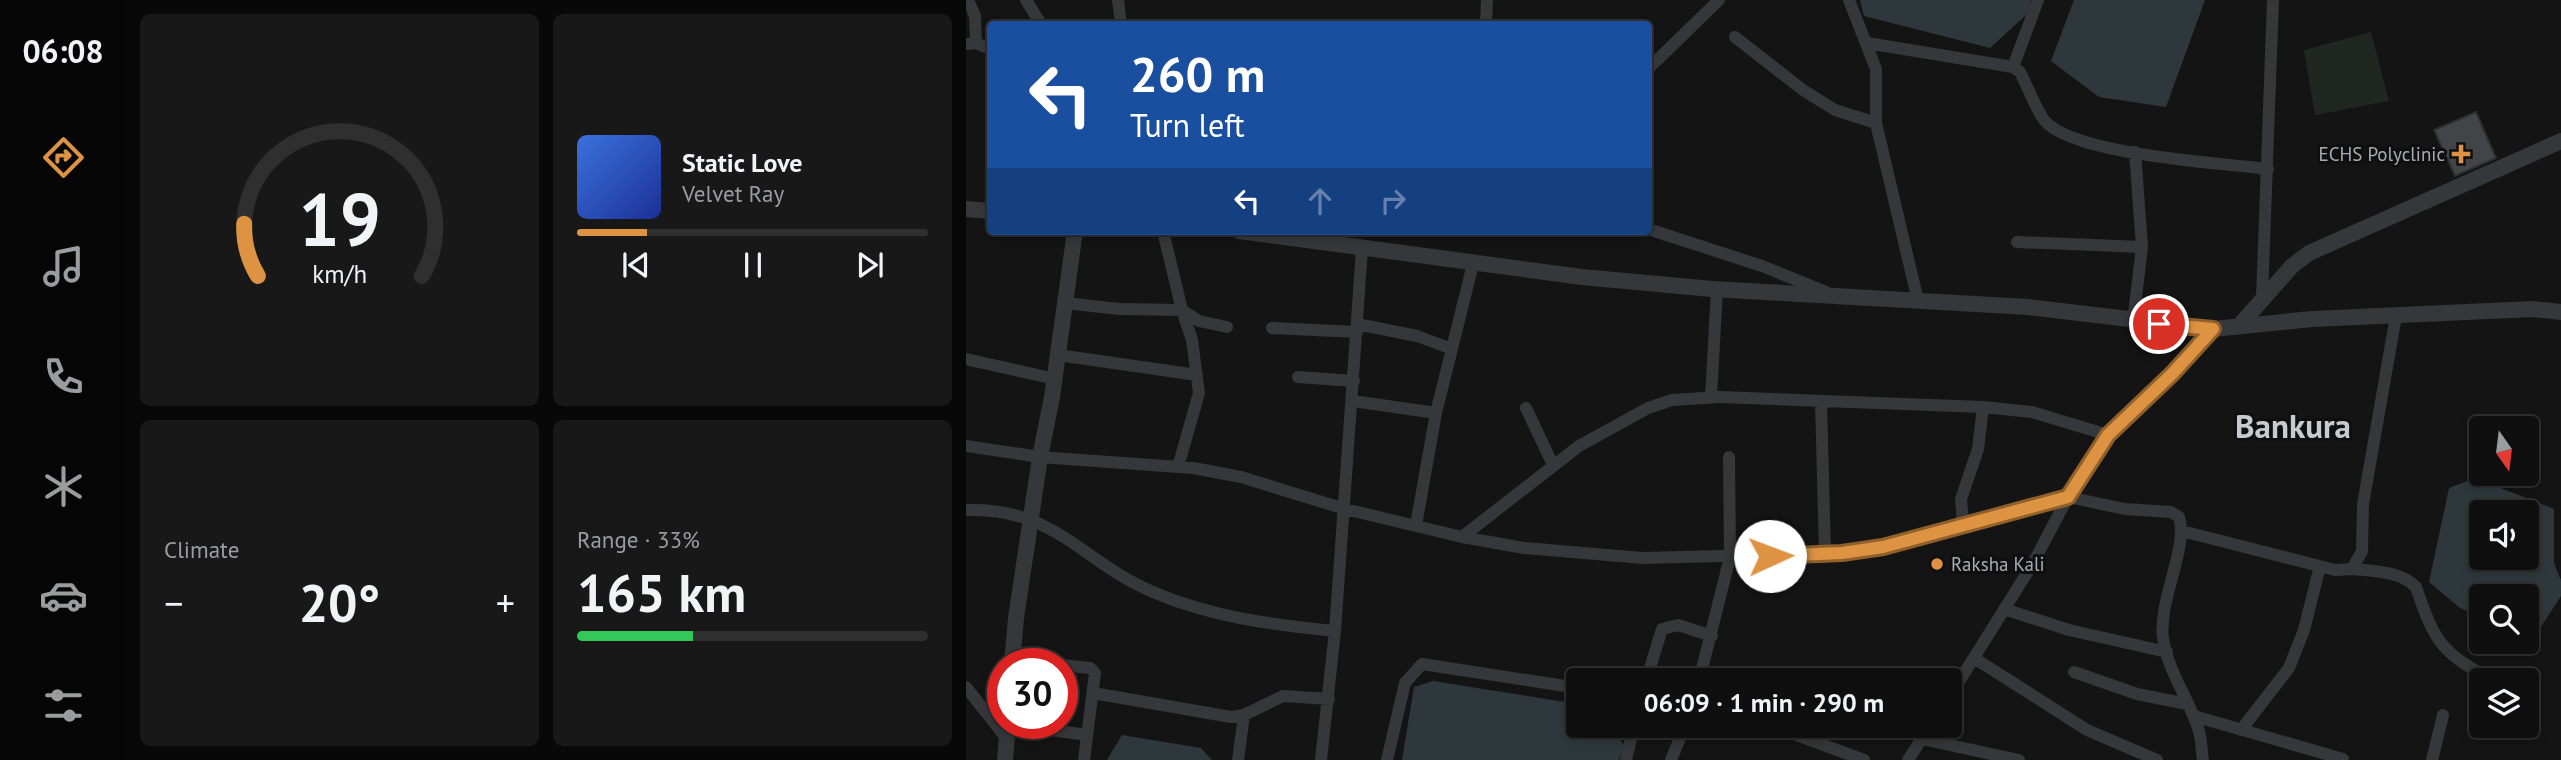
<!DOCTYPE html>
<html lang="en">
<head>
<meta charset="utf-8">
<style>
	body { margin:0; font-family:"PT Sans",sans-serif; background:#181819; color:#f1f3f6; height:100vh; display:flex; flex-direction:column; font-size:26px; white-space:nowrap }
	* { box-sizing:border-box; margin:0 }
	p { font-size:23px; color:#9b9c9f }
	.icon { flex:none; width:38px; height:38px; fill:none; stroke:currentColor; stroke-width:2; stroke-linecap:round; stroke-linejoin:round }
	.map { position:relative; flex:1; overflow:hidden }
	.details { display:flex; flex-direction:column; gap:14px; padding:14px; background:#080809; width:840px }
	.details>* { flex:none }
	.top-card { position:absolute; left:21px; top:21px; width:665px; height:214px; border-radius:7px; box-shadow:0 4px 10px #0003,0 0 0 2px #2f2f30; background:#1a4fa0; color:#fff; overflow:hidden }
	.needle { width:46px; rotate:166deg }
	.tools { position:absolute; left:1503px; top:416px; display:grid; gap:14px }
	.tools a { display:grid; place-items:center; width:70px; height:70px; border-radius:7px; background:#0f0f10; box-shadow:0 4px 10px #0003,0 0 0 2px #2f2f30; font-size:35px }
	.speed { position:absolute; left:21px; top:648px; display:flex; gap:14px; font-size:35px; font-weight:700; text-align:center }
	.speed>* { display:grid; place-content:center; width:91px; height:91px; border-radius:50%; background:#0f0f10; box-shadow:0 4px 10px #0003,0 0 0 2px #2f2f30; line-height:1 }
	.speed .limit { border:10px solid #d22; background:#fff; color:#111 }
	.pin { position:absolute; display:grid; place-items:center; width:60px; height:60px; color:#fff; margin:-30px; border:4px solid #fff; border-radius:50%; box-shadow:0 2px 7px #0007 }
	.me { position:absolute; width:77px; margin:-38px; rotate:88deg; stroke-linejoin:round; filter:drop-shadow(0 0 5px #0008) }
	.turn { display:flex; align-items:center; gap:24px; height:147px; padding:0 28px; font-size:32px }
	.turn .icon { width:91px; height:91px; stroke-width:2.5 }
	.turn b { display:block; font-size:49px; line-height:60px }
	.lanes { display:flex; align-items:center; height:66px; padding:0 28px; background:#0003; justify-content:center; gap:35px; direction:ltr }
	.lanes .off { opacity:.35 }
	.big { font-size:52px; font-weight:800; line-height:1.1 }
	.details .tile { flex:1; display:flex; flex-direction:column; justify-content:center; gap:10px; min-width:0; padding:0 24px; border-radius:10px; background:#181819 }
	.details .dial { align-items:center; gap:0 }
	.dial svg { height:182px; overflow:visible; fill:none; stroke:#2f2f30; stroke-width:7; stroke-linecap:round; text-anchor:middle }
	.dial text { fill:#f1f3f6; stroke:none }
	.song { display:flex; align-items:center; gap:21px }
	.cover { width:84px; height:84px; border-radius:10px; background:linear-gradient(135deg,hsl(220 70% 55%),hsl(230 70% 35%)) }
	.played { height:7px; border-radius:4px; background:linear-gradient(90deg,#de9342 20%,#2f2f30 20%) }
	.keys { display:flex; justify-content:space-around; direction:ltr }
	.heat { display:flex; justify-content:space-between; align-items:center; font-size:38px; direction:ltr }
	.charge { height:10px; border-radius:5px; background:linear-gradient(90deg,#34c759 33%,#2f2f30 0) }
	.details .tiles { flex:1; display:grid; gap:14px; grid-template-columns:repeat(2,1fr) }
	.trip { position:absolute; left:600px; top:668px; width:396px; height:70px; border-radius:7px; background:#0f0f10; box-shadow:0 4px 10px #0003,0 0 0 2px #2f2f30; font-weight:800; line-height:70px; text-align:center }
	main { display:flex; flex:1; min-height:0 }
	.tabs { display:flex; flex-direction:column; width:126px; justify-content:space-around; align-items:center; background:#060606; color:#9b9c9f }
	.tabs .icon { width:49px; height:49px }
	.tabs .current { color:#de9342 }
	.tabs b { font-size:32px; color:#f1f3f6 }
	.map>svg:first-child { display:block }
</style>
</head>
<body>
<main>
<nav class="tabs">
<b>06:08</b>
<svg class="icon current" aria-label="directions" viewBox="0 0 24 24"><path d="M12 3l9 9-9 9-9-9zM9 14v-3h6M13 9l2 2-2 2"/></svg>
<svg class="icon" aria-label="music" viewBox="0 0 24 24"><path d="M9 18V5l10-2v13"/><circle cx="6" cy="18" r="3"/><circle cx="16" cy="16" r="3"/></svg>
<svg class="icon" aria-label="phone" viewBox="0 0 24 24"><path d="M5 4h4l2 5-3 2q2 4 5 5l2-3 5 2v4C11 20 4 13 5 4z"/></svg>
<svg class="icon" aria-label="climate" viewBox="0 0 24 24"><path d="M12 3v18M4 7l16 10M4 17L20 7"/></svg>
<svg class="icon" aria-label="car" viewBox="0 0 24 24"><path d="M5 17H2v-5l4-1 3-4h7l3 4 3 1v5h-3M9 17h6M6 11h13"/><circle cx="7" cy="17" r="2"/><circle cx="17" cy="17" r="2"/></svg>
<svg class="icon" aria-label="filters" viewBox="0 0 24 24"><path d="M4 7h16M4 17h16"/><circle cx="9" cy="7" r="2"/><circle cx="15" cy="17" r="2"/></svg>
</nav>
<section class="details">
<div class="tiles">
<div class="tile dial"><svg viewBox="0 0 100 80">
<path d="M14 69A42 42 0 1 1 86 69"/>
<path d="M14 69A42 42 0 0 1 8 46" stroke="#de9342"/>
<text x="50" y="56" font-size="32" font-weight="700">19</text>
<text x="50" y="72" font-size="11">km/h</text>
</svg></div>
<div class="tile">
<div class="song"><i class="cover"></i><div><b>Static Love</b><p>Velvet Ray</p></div></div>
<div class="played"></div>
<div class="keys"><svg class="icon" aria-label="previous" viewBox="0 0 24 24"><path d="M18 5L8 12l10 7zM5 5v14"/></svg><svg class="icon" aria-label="pause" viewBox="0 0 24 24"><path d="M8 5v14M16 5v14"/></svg><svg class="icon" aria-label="next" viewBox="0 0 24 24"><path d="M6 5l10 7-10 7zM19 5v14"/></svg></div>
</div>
<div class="tile"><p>Climate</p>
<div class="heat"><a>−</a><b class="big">20°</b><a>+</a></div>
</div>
<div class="tile"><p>Range · 33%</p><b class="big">165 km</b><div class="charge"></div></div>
</div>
</section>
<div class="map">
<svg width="1595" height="760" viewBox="0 0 1595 760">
	<rect width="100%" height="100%" fill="#141415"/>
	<path fill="#202720" d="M1405 32 1423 101 1349 115 1338 50Z"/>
	<path fill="#2e383c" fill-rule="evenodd" d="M894 0H1065L1061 14 1024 48 898 16Z
		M1108 0H1239L1200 107 1133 97 1085 61Z
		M1509 478 1588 509V563L1595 580V596L1567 639 1561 636V597H1516L1515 617 1494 608 1463 582 1483 488ZM1516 513H1561V558H1516Z
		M467 681 612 704V726H645L658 745 653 760H436L448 687Z
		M156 735 235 748 246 760H141Z"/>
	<path fill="#434448" stroke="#2e2e31" stroke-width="2" d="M1510 112 1530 158 1489 176 1468 130Z"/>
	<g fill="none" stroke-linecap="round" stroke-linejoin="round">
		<path stroke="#35373a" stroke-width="12" d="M2 0 9 16 10 43
			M60 0 75 24
			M152 0 155 24
			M883 0 910 69V123L952 301
			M520 24 521 0
			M769 37 837 90 869 110 910 123
			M901 43 1047 67 1054 72C1062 87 1068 106 1078 120 1106 155 1255 163 1302 169
			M0 44 10 43 24 49
			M1047 67 1072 0
			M682 69 753 0
			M682 229 796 266 860 292
			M197 231 216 310 233 321 261 327
			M1051 242 1176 247
			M1296 298 1307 0
			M99 303 153 309 216 310 226 340 233 393 212 467
			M1167 322 1176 247 1169 152
			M391 324 451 336 486 349
			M306 328 391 332
			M92 355 231 375
			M0 359 89 379
			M332 377 388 381
			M745 397 751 289
			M387 401 470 413
			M855 401 859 554
			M560 408 587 465
			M0 446 74 457 227 468 275 477 379 509 496 537 558 548 677 558 876 553 917 547 1102 497 1159 509 1205 512 1213 517C1223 546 1192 601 1197 638 1202 672 1222 697 1232 728 1236 738 1235 750 1237 760
			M0 510C89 507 116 562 187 592 245 617 307 625 369 631
			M997 524 995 499 1012 449 1017 407
			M450 525 470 413 507 264
			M1216 531 1369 570 1386 569 1396 551 1397 504 1430 316
			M496 537 613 446 682 408 706 400 753 397 1017 407 1066 412 1142 435
			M1386 569C1408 571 1434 571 1450 587 1469 643 1475 653 1529 681
			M1038 609 1103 630 1201 652
			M1008 658 1121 730 1191 760
			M47 660 82 663
			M96 665 124 668 129 673 118 760
			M1108 672 1171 694 1221 704
			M680 681 696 629 712 625 746 636
			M733 681 764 557 763 457
			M0 687 41 739
			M127 693 265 717 278 715 317 696 363 699
			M984 696 1066 565 1102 497 1142 435 1206 374 1247 329
			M1561 697 1563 698
			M1228 716 1377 759
			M42 724 121 735
			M806 726 898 760
			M1275 730 1323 668 1338 630 1354 566
			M956 739 1053 760
			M272 760 278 715
			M355 760 369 631 396 249
			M421 760 439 683 456 664 612 688
			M660 760 668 726
			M705 760 719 726
			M942 760 964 726
			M1466 760 1477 715"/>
		<path stroke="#35373a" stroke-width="16" d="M0 209 24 211
			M273 231 616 277 746 289 1062 307 1247 329 1346 319 1567 309 1595 312
			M1273 326 1326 266 1343 253 1595 141
			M46 663 50 618 74 457 86 397 109 231
			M39 760 42 723"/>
	</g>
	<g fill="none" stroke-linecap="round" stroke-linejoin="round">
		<defs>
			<path id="route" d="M804 556 876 553 917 547 1102 497 1142 435 1206 374 1247 329 1193 324"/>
		</defs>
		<use href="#route" stroke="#90602b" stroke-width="18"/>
		<use href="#route" stroke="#de9342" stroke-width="12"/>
	</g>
	<g fill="#de9342" stroke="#0f0f10" stroke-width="2.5">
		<path d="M1491.5 143.5h7v7h7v7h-7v7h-7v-7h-7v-7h7z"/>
		<circle cx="971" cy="564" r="7"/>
	</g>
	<g text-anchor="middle" stroke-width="6" stroke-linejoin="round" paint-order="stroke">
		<g font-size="19" fill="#a7adb4" stroke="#0f0f10" text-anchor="end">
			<text x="1479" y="161">ECHS Polyclinic</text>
			<text x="985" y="571" text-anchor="start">Raksha Kali</text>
		</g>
		<g font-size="33" font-weight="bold" fill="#c7cbd1" stroke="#0f0f10">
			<text x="1327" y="438">Bankura</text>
		</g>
	</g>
</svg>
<div class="tools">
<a><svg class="needle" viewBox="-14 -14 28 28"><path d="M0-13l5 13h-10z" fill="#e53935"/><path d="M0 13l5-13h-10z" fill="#9b9c9f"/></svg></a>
<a><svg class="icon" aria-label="sound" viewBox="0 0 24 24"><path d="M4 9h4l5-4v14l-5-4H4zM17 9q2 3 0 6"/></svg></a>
<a><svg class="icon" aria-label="search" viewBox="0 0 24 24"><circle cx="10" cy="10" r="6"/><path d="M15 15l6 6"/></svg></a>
<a><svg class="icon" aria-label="layers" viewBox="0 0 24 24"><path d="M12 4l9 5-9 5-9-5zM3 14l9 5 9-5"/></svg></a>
</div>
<div class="speed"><div class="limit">30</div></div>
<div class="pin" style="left:1193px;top:324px;background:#d93025"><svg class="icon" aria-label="arrive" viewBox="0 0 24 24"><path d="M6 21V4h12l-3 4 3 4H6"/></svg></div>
<svg class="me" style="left:804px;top:556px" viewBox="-20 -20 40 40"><circle r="19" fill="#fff"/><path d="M0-13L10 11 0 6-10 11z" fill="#de9342"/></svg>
<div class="trip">06:09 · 1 min · 290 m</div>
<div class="top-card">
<div class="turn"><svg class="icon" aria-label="left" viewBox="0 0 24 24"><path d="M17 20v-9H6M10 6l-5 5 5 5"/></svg><div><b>260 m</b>Turn left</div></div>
<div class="lanes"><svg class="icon" aria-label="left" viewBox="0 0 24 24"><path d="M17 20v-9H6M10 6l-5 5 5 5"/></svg><svg class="icon off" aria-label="ahead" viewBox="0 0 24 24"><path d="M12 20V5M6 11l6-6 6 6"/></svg><svg class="icon off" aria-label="right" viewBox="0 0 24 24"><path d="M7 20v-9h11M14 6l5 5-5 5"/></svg></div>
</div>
</div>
</main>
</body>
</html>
